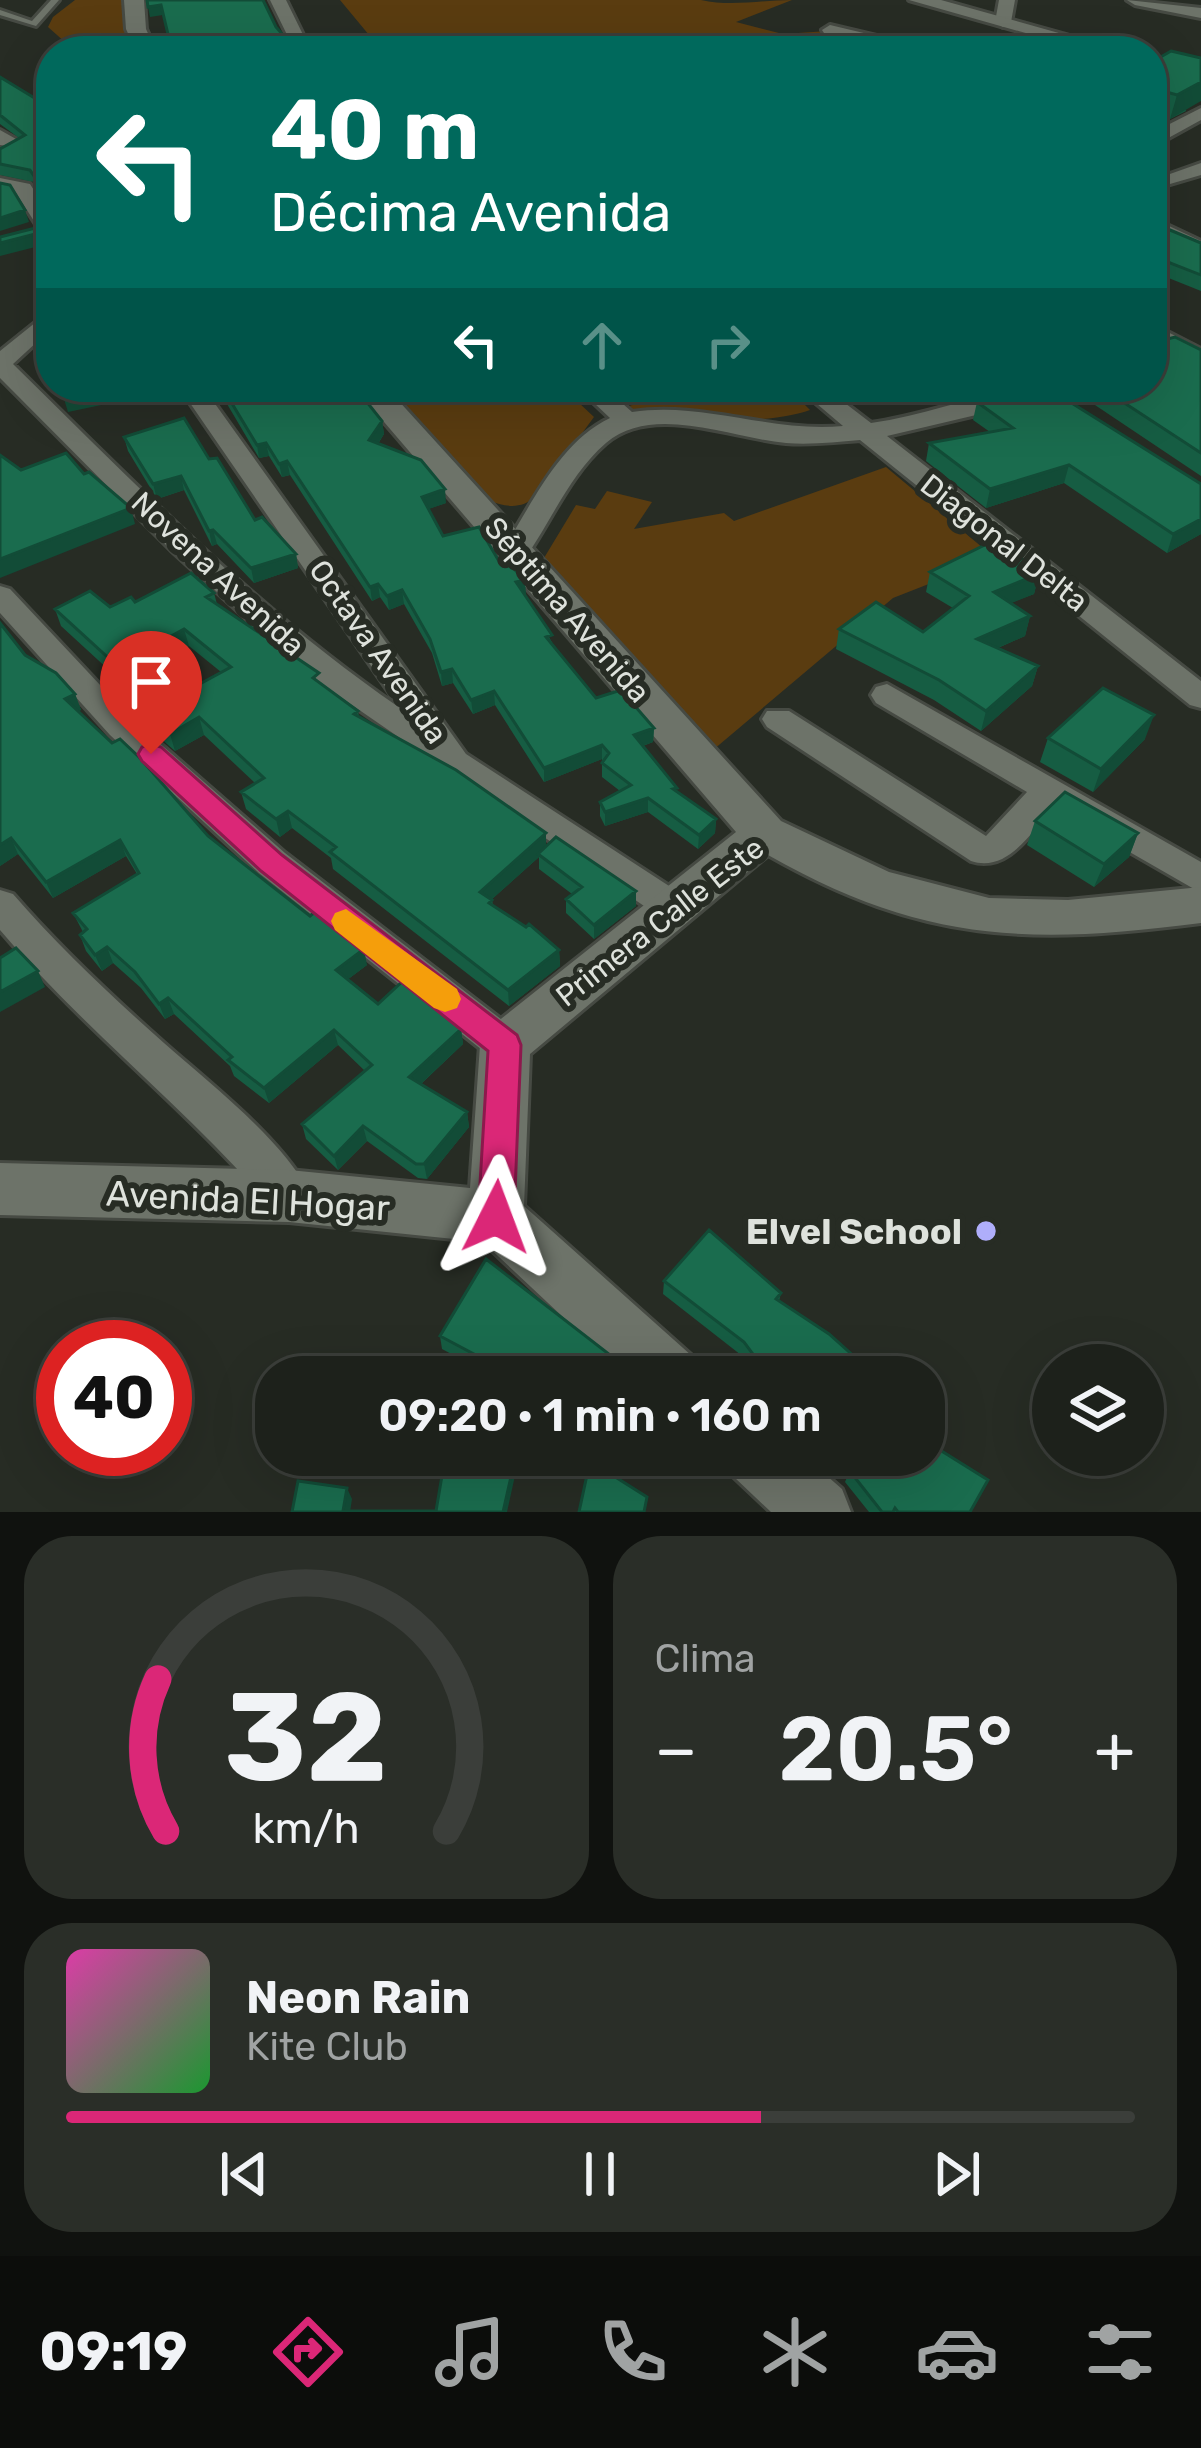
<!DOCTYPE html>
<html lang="es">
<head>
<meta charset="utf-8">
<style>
	body { margin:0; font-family:Rubik,sans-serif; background:#2a2e28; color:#f1f3f6; height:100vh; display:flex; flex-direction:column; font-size:45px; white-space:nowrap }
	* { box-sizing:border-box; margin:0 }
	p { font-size:39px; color:#a0a3a3 }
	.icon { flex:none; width:66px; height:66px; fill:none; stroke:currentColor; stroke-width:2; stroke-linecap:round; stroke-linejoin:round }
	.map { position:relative; height:1512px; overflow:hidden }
	.details { display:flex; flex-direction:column; gap:24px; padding:24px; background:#10120f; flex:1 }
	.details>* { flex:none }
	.guide { position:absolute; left:36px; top:36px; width:1131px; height:366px; border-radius:48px; box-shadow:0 12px 48px #0002,0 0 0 3px #3b3e3a; background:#00695c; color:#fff; overflow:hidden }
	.buttons { position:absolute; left:1032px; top:1344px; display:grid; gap:24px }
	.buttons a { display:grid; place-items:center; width:132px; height:132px; border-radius:50%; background:#1d211b; box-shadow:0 12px 48px #0002,0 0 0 3px #3b3e3a; font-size:60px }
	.speed { position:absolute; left:36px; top:1320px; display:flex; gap:24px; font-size:60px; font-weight:700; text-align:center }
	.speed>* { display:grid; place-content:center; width:156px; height:156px; border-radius:50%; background:#1d211b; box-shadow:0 12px 48px #0002,0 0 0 3px #3b3e3a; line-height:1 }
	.speed .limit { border:18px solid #d22; background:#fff; color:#111 }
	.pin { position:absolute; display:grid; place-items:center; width:102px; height:102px; color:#fff; margin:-123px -51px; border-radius:50% 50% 50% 0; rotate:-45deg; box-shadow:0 0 12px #0007 }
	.pin .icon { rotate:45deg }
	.me { position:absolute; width:132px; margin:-66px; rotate:3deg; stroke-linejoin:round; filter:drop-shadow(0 0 9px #0008) }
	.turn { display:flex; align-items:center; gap:42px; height:252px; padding:0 36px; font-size:54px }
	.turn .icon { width:156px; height:156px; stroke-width:2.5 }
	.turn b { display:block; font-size:84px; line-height:102px }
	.lanes { display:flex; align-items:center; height:114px; padding:0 36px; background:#0003; justify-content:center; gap:60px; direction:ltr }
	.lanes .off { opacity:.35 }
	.big { font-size:90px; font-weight:600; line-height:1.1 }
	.details .tile { flex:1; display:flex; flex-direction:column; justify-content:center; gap:18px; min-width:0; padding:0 42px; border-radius:48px; background:#2a2e28 }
	.details .dial { align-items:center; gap:0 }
	.dial svg { height:312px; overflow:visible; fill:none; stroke:#3b3e3a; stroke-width:7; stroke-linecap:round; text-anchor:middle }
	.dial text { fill:#f1f3f6; stroke:none }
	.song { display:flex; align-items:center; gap:36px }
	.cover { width:144px; height:144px; border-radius:18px; background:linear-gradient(135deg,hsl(320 70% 55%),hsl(130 70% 35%)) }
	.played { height:12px; border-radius:6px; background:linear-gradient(90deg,#db2777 65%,#3b3e3a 65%) }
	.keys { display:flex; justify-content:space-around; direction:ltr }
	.heat { display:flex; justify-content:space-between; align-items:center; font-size:66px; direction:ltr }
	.details .tiles { flex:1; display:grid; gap:24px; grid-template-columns:1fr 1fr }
	.tile:last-child { grid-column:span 2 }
	.trip { position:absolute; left:255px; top:1356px; width:690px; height:120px; border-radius:48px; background:#1d211b; box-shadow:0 12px 48px #0002,0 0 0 3px #3b3e3a; font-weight:600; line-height:120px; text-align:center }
	.tabs { display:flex; height:192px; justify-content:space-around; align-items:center; background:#0c0d0b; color:#a0a3a3 }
	.tabs .icon { width:84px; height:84px }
	.tabs .active { color:#db2777 }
	.tabs b { font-size:54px; color:#f1f3f6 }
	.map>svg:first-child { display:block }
</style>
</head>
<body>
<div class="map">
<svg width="1201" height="1512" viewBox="0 0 1201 1512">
	<rect width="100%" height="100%" fill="#272c24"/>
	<path fill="#5a3c10" d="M75 0H124L136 51H75L48 27 53 17Z
		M340 0H701C732 7 760 0 792 0L736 22 783 34 828 31 764 51H374L362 50 379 47Z
		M386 387H562L594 417 536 496C521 510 505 507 488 500Z
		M688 387H787L810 410C762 427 674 420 623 408Z
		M886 467 995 558 893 598 713 750 544 558 576 505 595 509 607 491 652 502 634 529 724 513 734 521Z"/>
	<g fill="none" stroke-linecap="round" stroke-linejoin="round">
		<defs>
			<path id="service" d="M51 0H59L36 26 0 15V10L32 21Z"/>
			<path id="minor" d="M270 0H286L311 51H295Z
				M999 0H1015L1011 22 1003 27 995 22Z
				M1127 0 1201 8V18L1135 5Z
				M830 25 927 48 929 51H900L824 33 822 30Z
				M1201 108V120L1152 147V133Z
				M0 130 16 139V147L0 145Z
				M1201 163V175L1163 186 1153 180Z
				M0 178 30 184 51 217V233L41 232 16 193 0 190Z
				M1152 218 1201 241V255L1152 232Z
				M51 310V329L13 364C136 485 257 610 400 708L179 387H203L466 754 686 897 691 907 686 917 673 921 660 917 307 674 171 550 0 378V351Z
				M1152 324 1201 349V366L1152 341Z
				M577 387H604L632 412C702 401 772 433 843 426L797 387H824L871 423C933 414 993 387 1055 387L993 411 887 436 1201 681V708L1190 705 860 440C835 442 811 445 786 443 730 438 653 403 606 443 571 473 552 519 526 557H506L502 551C531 506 559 442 610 418Z
				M0 586 10 589 132 719 285 853 519 1033 525 1045 519 1057 505 1062 491 1057 259 873 110 735 0 613Z
				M887 684 1201 862V893L1053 808C1031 832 1008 873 971 861L767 727 762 719 767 711H789L986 836 1027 792 876 703 871 695 876 687Z
				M0 890 13 894C60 948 111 996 164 1043 209 1083 286 1142 311 1196L304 1210 289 1216 274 1210C189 1110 84 1030 0 930Z"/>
			<path id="tertiary" d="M124 0H144L146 29 156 51H136L126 29Z
				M909 0H941L1123 51H1089Z
				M354 387H386L781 821 889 872 989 898 1068 900 1201 887V923C1029 945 923 943 768 855L530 1054 524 1206 692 1356 701 1377H627L483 1242 289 1222 0 1215V1163L289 1170 470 1188 480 1045 487 1030 736 832Z
				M724 1455H803L842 1489 851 1512H771L734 1477Z"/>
		</defs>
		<use href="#service" stroke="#464a43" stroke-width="6"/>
		<use href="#minor" stroke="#464a43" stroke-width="6"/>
		<use href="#tertiary" stroke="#464a43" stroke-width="6"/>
		<use href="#service" fill="#6d7369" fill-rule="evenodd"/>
		<use href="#minor" fill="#6d7369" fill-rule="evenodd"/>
		<use href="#tertiary" fill="#6d7369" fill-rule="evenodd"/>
	</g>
	<path fill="#165d43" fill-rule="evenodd" d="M1171 51 1186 111 1170 119 1152 114V62Z
		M0 77 51 108V209L34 182 0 175V149L19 138 0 124Z
		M1152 238 1201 243V291L1166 277 1152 267Z
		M1201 350V476L1083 397 1055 387H1152Z
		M217 387H355L382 421 384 434 378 444 446 503 428 509 443 536 500 563 525 580 524 594 553 644 596 698 654 728 653 742 643 746 677 791 716 819 715 833 698 849 648 812 605 826 600 816V802L620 791 602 777V759L544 782 495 705 473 714 453 683 442 686 432 653 404 604 389 610 380 597 372 601 290 475 282 477 269 456 259 458Z
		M977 402 1201 484V534L1167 553 1064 483 986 508 926 461 929 443 990 432 973 420Z
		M124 437 209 459 255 520 296 554 298 568 254 583 217 544 212 546 184 490 157 499 128 451Z
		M930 572 1039 574 1034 594 1010 603 1030 616 1025 636 998 648 1038 666 1032 686 981 731 934 700 836 649 839 629 923 632 953 608 926 592Z
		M214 593 217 604 358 711 359 717 546 833V847L636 906 594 939 566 913V899L572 894 539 869V857L492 899 493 906 559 950 560 966 509 1006 333 869 331 858 292 828 280 837 246 809 241 792 255 783 204 735 175 751 159 737 153 719 138 705 135 694 61 626 55 609 110 607ZM189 646 221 672 185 692 155 665Z
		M25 655 75 694 81 710 78 711 208 836 367 965 347 980 378 1004 461 1029 463 1044 421 1084 467 1112 469 1127 427 1179 418 1178 367 1141 338 1170 306 1139 302 1124 365 1071 338 1045 269 1103 234 1076 230 1066 174 1014 165 1019 141 988 113 963 102 971 86 951 80 935 83 932 73 913 137 874 126 856 53 898 18 854 0 866Z
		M1048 738 1145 739 1093 792 1040 762Z
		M1035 821 1138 833 1129 857 1094 887 1027 845Z
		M664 1281 781 1293 779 1301 877 1377H758L741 1355 663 1294Z
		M440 1336 613 1371 620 1377H495L442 1349Z
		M933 1445 970 1512H869L845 1482 850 1470 833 1455H924Z"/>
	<path fill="#124c37" d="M161 5 163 15 150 17 148 7Z
		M1201 82V101L1170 119 1177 95Z
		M25 210 29 222 0 231V218Z
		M51 230V243L0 256V243Z
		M122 387H161L163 392 68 412 64 399Z
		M382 421 384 434 371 454 369 440Z
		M266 443 269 456 259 458 257 445Z
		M287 461 290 475 282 477 279 464Z
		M1069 465 1064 483 986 508 990 489Z
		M181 476 184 490 157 499 153 484Z
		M445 489 446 503 423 511 422 497Z
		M131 508 135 524 0 578V559Z
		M1201 519V534L1167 553 1173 534Z
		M213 530 217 544 212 546 209 531Z
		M296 554 298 568 254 583 251 568Z
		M1039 574 1034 594 989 612 994 592Z
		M525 580 526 594 517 596 516 582Z
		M378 584 380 597 372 601 370 587Z
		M402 590 404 604 389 610 387 596Z
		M1030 616 1025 636 972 659 977 639Z
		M184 629 189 646 147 669 142 652Z
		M1038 666 1032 686 981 731 986 711Z
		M452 669 453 683 442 686 441 672Z
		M494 691 495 705 473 714 471 700Z
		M75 694 81 710 71 715 65 699Z
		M1154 715 1145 739 1093 792 1101 769Z
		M199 717 204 735 175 751 170 734Z
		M654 728 653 742 634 749V735Z
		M602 745V759L544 782V768Z
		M648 798V812L605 826V812Z
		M288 811 292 828 280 837 276 819Z
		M716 819 715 833 698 849 699 835Z
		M546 833V851L538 854 539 857 481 909 480 892Z
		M1138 833 1129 857 1094 887 1104 864Z
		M11 838 18 854 0 866V845Z
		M120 840 126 856 53 898 46 882Z
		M636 891V906L594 939V925Z
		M107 947 113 963 102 971 95 955Z
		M364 949 367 965 339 986 336 970Z
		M559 950 560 966 509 1006 508 990Z
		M38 971 45 987 0 1012V992Z
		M168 998 174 1014 165 1019 159 1004Z
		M461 1029 463 1044 412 1092 409 1077Z
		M334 1030 338 1045 269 1103 264 1088Z
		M467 1112 469 1127 427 1179 424 1164Z
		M363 1126 367 1141 338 1170 334 1156Z
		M515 1459 516 1471 507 1512H503Z
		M347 1488 352 1499 350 1512H344Z"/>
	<path fill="#1a6c4e" stroke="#124c37" stroke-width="3" fill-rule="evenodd" d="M147 0H263L276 27 297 51H172L161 5 148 7Z
		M346 46 363 51H310Z
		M1171 51 1201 58V82L1177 95 1152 88V62Z
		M0 77 51 108V202L30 170 0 164V149L25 135 0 115Z
		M0 183 10 185 25 210 0 218Z
		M51 224V230L0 243V237Z
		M1170 230 1201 243V275L1170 263 1152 250V238Z
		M51 319V364L49 365 41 351Z
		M1175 337 1201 350V453L1100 387H1152V343Z
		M78 387H122L64 399Z
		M222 387H355L382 421 369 440 421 460 445 489 422 497 443 536 479 527 500 563 506 561 525 580 516 582 552 635 546 637 596 698 621 690 654 728 634 735 677 788 673 789 716 819 699 835 648 798 605 812 600 802 631 785 602 763 609 753 602 745 544 768 494 691 471 700 452 669 441 672 430 639 402 590 387 596 378 584 370 587 287 461 279 464 266 443 257 445Z
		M1031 387H1046L1201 484V519L1173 534 1069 465 990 489 929 443 1013 428 977 402Z
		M184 418 209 459 217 458 255 520 262 517 296 554 251 568 213 530 209 531 181 476 153 484 124 437Z
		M66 453 84 474 89 472 131 508 0 559V455L21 470Z
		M999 538 1039 574 994 592 1030 616 977 639 1038 666 986 711 939 680 839 629 876 602 923 632 969 596 930 572Z
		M191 573 214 593 206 597 319 673 313 678 358 711 354 714 456 770 546 833 480 892 492 900 489 903 526 927 529 924 559 950 508 990 330 852 336 847 288 811 276 819 241 792 264 778 199 717 170 734 154 720 158 718 150 710 154 708 133 688 138 685 55 609 90 591 110 607 131 597 135 602ZM184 629 231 667 185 692 142 652Z
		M0 623 25 655 56 673 75 694 65 699 112 743 120 739 140 758 208 836 310 916 316 911 364 949 336 970 378 1004 404 980 461 1029 409 1077 467 1112 424 1164H416L363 1126 334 1156 302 1124 372 1065 334 1030 264 1088 228 1060 232 1057 168 998 159 1004 135 972 107 947 95 955 80 935 87 929 73 913 139 873 120 840 46 882 11 838 0 845Z
		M1103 688 1154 715 1101 769 1048 738Z
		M1065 792 1138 833 1104 864 1035 821Z
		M556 837 636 891 594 925 566 899 582 887 538 854Z
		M16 948 38 971 0 992V958Z
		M709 1230 781 1293 776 1299 829 1334 877 1377H770L744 1342 664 1281Z
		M486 1259 614 1358 608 1367 620 1377H517L440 1336Z
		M924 1421 938 1435 932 1445 988 1480 970 1512H898L895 1508 893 1512H882L849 1470 855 1459 850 1455H924Z
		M445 1458 515 1459 503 1512H292L298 1481 347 1488 343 1511H436Z
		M590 1461 647 1497 644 1512H579Z"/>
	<path fill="#db2777" stroke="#8e194d" stroke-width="3" d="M151 744 161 747 282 855 517 1035 521 1045 514 1217 509 1229 496 1234 483 1229 478 1217 488 1051 261 871 142 761 138 754 142 747Z"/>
	<path fill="#f59e0b" d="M346 909 457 989 461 999 457 1008 445 1012 434 1008 335 930 331 921 335 913Z"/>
	<circle fill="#afaefa" stroke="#272c24" stroke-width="4.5" cx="986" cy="1231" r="12"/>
	<g text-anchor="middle" stroke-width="12" stroke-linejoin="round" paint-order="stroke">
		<g font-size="30" fill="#dee2dc" stroke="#272c24">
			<text transform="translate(1004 543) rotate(38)" y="10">Diagonal Delta</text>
			<text transform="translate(218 574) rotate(43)" y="10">Novena Avenida</text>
			<text transform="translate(567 610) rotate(49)" y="10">Séptima Avenida</text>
			<text transform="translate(378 652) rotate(55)" y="10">Octava Avenida</text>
			<text transform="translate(660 922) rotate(-38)" y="10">Primera Calle Este</text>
		</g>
		<g font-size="36" fill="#dee2dc" stroke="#272c24">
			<text transform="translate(248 1200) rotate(3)" y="13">Avenida El Hogar</text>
		</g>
		<g font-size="36" font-weight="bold" fill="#dee2dc" stroke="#272c24" text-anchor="end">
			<text x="962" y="1244">Elvel School</text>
		</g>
	</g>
</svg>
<div class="buttons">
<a><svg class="icon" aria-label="layers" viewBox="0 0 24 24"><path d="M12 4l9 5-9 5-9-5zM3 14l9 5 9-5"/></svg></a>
</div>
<div class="speed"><div class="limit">40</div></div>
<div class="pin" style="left:151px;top:754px;background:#d93025"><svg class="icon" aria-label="arrive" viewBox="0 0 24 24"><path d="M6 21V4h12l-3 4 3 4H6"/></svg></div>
<svg class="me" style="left:496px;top:1217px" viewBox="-20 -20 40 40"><path d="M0-17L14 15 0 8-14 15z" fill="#db2777" stroke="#fff" stroke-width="4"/></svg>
<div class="trip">09:20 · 1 min · 160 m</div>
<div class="guide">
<div class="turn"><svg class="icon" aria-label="left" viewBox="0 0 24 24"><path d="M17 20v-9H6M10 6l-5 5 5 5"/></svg><div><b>40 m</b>Décima Avenida</div></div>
<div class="lanes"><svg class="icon" aria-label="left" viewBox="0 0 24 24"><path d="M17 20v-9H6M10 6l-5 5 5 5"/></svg><svg class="icon off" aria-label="ahead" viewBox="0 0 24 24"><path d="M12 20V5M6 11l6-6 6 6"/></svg><svg class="icon off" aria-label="right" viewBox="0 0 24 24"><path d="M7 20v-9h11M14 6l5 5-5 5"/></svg></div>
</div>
</div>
<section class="details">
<div class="tiles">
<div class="tile dial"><svg viewBox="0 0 100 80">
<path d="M14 69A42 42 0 1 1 86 69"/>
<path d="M14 69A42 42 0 0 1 12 30" stroke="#db2777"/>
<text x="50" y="56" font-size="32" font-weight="700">32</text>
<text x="50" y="72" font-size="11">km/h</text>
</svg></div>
<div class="tile"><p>Clima</p>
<div class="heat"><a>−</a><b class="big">20.5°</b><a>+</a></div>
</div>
<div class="tile">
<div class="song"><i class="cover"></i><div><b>Neon Rain</b><p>Kite Club</p></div></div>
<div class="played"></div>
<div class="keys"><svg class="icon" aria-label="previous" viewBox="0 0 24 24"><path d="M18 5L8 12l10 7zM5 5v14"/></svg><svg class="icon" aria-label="pause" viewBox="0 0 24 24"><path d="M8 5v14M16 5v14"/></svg><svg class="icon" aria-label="next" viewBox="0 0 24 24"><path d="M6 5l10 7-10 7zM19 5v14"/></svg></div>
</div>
</div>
</section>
<nav class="tabs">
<b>09:19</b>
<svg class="icon active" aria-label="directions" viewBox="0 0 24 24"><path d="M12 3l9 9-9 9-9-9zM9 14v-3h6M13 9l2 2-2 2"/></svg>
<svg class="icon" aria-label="music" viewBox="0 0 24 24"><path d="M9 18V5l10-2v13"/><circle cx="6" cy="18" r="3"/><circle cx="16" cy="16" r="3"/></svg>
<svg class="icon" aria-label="phone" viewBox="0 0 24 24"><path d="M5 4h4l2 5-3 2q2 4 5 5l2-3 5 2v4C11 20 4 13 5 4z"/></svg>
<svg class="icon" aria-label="climate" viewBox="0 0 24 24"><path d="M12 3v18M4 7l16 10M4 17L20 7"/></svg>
<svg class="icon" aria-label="car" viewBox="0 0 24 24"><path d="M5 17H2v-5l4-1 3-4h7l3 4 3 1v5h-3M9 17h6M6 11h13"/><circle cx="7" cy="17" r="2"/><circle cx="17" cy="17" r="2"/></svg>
<svg class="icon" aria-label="filters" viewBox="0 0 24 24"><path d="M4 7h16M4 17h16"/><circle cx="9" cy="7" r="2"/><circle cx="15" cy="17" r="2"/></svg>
</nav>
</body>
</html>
